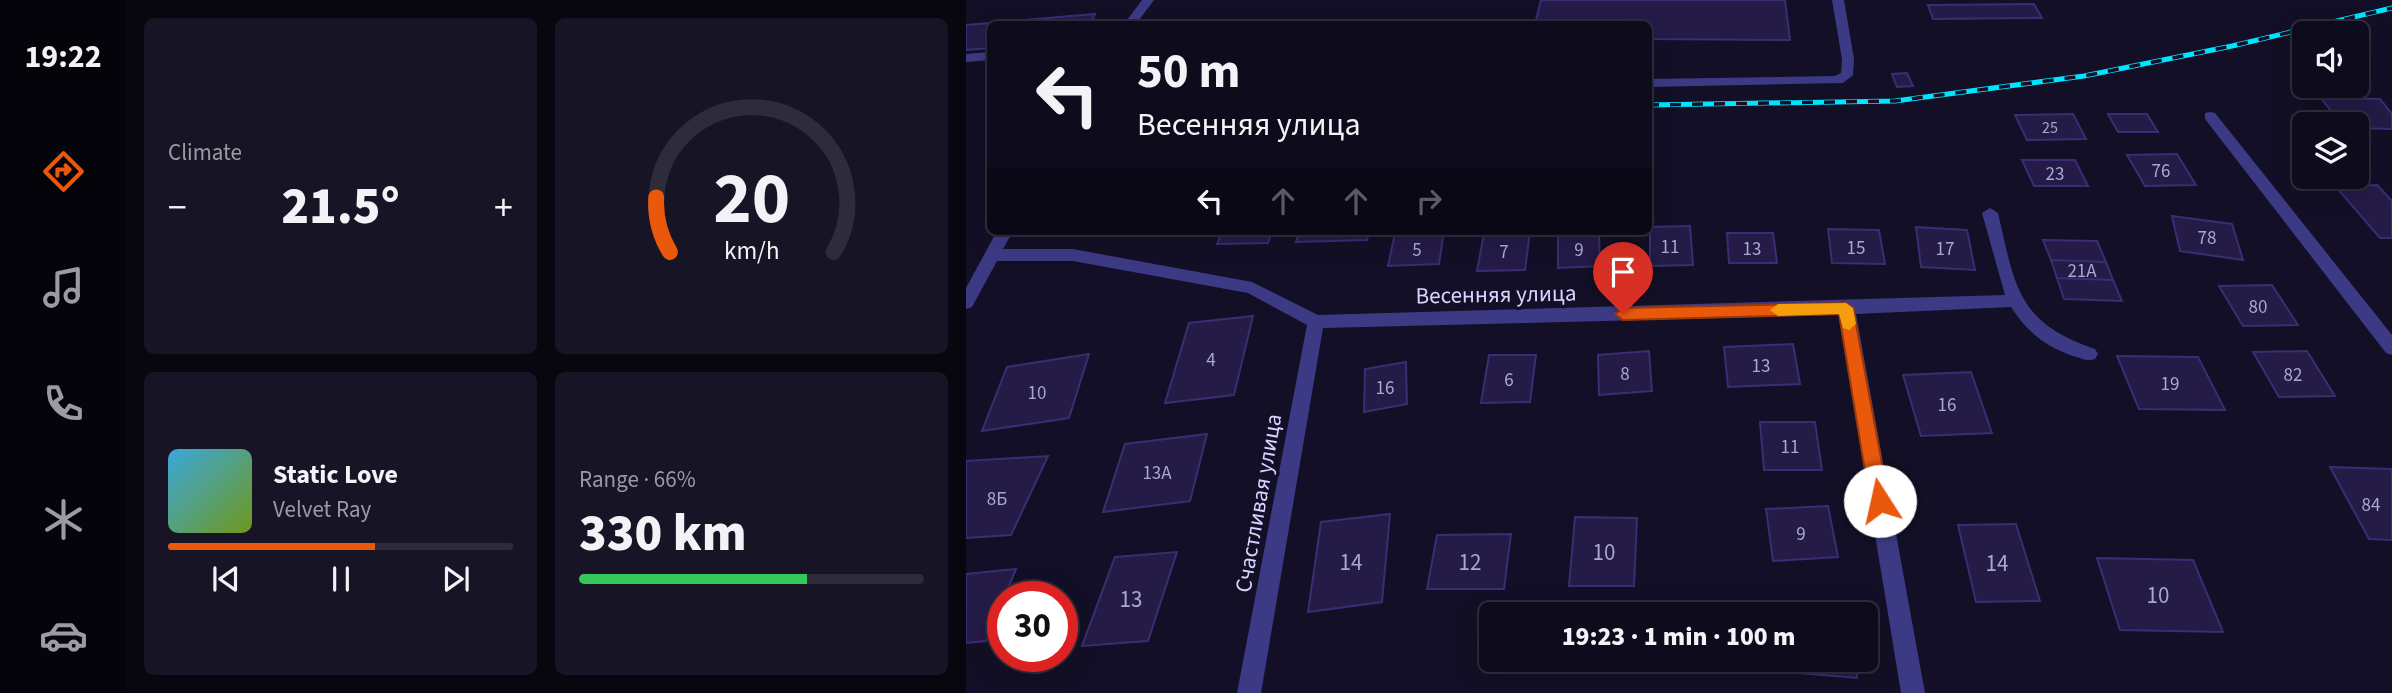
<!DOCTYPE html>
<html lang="en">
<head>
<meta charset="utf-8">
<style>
	body { margin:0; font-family:"Source Sans 3",sans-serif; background:#171425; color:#f1f3f6; height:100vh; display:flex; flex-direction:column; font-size:26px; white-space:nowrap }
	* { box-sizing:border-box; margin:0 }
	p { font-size:23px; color:#9b9ba3 }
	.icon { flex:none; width:38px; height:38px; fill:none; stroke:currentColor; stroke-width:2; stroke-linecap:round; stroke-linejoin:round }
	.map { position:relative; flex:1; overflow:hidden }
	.side { display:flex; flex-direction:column; gap:18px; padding:18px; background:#08060f; width:840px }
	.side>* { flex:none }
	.banner { position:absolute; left:21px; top:21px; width:665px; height:214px; border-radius:10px; box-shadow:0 7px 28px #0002,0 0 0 2px #2e2b3b; background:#0e0b1c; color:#f1f3f6; overflow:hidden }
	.tools { position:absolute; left:1326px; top:21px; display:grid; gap:14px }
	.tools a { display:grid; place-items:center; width:77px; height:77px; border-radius:10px; background:#0e0b1c; box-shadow:0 7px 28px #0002,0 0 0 2px #2e2b3b; font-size:35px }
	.speed { position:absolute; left:21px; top:581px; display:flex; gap:14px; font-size:35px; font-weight:700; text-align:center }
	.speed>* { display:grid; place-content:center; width:91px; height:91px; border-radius:50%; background:#0e0b1c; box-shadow:0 7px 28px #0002,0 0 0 2px #2e2b3b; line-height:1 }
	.speed .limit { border:10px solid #d22; background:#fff; color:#111 }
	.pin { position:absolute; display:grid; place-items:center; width:60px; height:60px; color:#fff; margin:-72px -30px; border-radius:50% 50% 50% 0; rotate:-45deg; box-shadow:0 0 7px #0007 }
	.pin .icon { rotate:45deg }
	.me { position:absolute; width:77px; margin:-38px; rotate:350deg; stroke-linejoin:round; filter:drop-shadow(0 0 5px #0008) }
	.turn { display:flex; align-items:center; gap:24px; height:147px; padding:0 35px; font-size:32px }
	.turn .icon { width:91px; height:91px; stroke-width:2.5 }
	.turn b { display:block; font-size:49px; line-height:60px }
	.lanes { display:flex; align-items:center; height:66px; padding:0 35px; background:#0003; justify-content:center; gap:35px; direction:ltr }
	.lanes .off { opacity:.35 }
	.big { font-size:52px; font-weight:800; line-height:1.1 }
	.side .tile { flex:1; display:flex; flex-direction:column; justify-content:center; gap:10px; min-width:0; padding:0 24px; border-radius:10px; background:#171425 }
	.side .dial { align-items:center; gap:0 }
	.dial svg { height:182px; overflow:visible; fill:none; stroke:#2e2b3b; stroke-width:7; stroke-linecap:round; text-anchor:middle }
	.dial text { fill:#f1f3f6; stroke:none }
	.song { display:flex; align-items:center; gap:21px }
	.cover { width:84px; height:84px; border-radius:10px; background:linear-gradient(135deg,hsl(200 70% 55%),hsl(80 70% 35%)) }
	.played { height:7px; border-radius:4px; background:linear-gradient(90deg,#ea580c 60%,#2e2b3b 60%) }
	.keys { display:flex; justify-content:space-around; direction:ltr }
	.heat { display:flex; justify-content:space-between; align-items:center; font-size:38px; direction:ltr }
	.charge { height:10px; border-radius:5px; background:linear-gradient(90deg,#34c759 66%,#2e2b3b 0) }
	.side .tiles { flex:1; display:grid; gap:18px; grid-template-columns:repeat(2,1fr) }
	.trip { position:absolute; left:513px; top:602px; width:399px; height:70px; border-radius:10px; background:#0e0b1c; box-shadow:0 7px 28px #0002,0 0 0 2px #2e2b3b; font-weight:800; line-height:70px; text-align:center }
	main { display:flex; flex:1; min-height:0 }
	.dock { display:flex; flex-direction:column; width:126px; justify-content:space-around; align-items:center; background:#06040b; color:#9b9ba3 }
	.dock .icon { width:49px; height:49px }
	.dock .on { color:#ea580c }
	.dock b { font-size:32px; color:#f1f3f6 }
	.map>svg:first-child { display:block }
</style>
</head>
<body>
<main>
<nav class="dock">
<b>19:22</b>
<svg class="icon on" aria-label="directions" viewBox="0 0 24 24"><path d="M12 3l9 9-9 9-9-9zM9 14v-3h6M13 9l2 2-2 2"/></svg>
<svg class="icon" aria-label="music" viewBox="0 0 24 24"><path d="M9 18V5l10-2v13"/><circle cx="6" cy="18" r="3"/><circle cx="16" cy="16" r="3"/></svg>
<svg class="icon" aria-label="phone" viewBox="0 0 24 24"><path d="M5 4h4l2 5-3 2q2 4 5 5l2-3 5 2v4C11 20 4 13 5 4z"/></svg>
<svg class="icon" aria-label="climate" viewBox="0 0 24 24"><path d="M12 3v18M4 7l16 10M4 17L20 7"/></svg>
<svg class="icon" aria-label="car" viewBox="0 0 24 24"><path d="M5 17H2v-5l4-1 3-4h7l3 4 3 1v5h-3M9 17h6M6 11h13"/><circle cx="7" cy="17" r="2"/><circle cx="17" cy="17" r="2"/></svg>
</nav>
<section class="side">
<div class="tiles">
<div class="tile"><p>Climate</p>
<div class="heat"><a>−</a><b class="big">21.5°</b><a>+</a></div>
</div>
<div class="tile dial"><svg viewBox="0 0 100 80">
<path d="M14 69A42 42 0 1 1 86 69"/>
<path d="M14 69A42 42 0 0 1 8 45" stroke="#ea580c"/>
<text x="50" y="56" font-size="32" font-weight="700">20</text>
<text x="50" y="72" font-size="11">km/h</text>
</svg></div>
<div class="tile">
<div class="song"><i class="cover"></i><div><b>Static Love</b><p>Velvet Ray</p></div></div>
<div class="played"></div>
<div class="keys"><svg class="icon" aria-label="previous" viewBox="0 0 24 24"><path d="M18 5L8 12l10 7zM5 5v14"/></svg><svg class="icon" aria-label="pause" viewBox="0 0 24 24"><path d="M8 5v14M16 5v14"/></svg><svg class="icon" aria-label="next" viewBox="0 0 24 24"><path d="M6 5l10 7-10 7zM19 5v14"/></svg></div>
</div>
<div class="tile"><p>Range · 66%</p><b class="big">330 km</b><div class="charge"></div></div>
</div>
</section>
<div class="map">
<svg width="1426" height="693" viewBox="0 0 1426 693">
	<rect width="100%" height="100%" fill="#130f26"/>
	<path fill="#241b47" stroke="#3b2d73" stroke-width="2" d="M575 0H819L824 40 682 39V24H569Z
		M1068 4 1076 18 967 19 962 5Z
		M129 14 124 24H24V48L0 50V25Z
		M941 73 947 86 931 87 926 74Z
		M1355 98 1414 99 1426 114V129L1391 128V124H1375Z
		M1107 114 1120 139 1061 140 1049 115Z
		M1142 114H1181L1192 132H1152Z
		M1211 154 1230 185 1179 186 1161 155Z
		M1056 160H1109L1122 186H1068Z
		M1411 185 1426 201V238H1414L1370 187Z
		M1206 216 1266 224 1277 260 1214 251Z
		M724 226 727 265 684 266V227Z
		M950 227 1001 230 1009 270 955 267Z
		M862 229 913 230 919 264 866 263Z
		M257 231H306L302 243 251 244Z
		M334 231H403L401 240 330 242Z
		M478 231 473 264 422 266 429 233Z
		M592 231H633L634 266 592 268Z
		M564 232 559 270 511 271 518 233Z
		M761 233H807L811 263H763Z
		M1077 240 1131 241 1140 262 1085 260Z
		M1085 260 1140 262 1147 280 1091 278Z
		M1091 278 1147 280 1156 301 1098 299Z
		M1306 285 1332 325 1277 326 1253 286Z
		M287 316 268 395 199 403 223 323Z
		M827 344 834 384 762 387 758 347Z
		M683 351 686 391 633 395 632 355Z
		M1341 351 1369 396 1313 397 1287 352Z
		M123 354 103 418 16 431 41 367Z
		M523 355H570L564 402 515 403Z
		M1151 356 1232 357 1259 410 1173 409Z
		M440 362 441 404 398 412 399 369Z
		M1005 372 1026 433 955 436 937 375Z
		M794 422H849L856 470H798Z
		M241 434 224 501 137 512 159 444Z
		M82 456 45 535 0 538V461Z
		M1364 467 1426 469V540L1403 539Z
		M862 506 872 557 807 561 800 509Z
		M424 514 416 602 342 612 355 522Z
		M609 517 671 518 668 586H603Z
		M1050 524 1074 601 1010 602 992 525Z
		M545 534 538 589H461L471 535Z
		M211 552 182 641 116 646 149 557Z
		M1131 558 1227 560 1257 632 1154 630Z
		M50 569 20 641 0 643V574Z
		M809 610 865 614H809Z
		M809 660H890L891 678 809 671Z"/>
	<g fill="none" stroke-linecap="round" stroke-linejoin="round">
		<path fill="#3d3a85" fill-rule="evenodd" d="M176 0H188L170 24H158Z
			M866 0H878L888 59 887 75 877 83 682 87V79L869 76 875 73 876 59Z
			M24 52V60L0 62V54Z
			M1244 112 1249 113 1426 335V355L1420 353 1239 119V113Z
			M1024 208 1032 213C1049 286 1051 323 1129 349L1132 354 1129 359C1121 362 1115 358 1107 356 1079 346 1061 332 1045 307L890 314 959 693H935L873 315 357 328 295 693H271L341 325 282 293 107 261H31L6 307 0 309V288L31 231H47L37 249H107L286 282 352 315 1039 295 1016 213Z"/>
		<defs>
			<path id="rail" d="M682 105 929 101 1118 76 1266 46 1426 8"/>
		</defs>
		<use href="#rail" stroke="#00e5ff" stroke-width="5"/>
		<use href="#rail" stroke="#130f26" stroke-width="3.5" stroke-dasharray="11" stroke-linecap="butt"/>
	</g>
	<path fill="#ea580c" stroke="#983908" stroke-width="2" d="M880 303 887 308 923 501 920 507 914 509 907 507 904 501 873 314 657 320 649 314 657 308Z"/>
	<path fill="#f59e0b" d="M880 303 887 308 890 324 883 330 877 328 873 314 812 316 804 310 812 304Z"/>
	<g text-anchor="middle" stroke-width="7" stroke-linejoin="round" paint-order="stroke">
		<g font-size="16" fill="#aca6d1">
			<text x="1084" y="133">25</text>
		</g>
		<g font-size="19" fill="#aca6d1">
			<text x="1195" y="177">76</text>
			<text x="1089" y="180">23</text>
			<text x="1241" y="244">78</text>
			<text x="704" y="253">11</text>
			<text x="890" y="254">15</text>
			<text x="786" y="255">13</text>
			<text x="979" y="255">17</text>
			<text x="451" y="256">5</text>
			<text x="613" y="256">9</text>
			<text x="538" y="258">7</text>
			<text x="1116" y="277">21А</text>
			<text x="1292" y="313">80</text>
			<text x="245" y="366">4</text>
			<text x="795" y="372">13</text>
			<text x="659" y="380">8</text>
			<text x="1327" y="381">82</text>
			<text x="543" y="386">6</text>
			<text x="1204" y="390">19</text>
			<text x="419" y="394">16</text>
			<text x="71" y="399">10</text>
			<text x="981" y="411">16</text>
			<text x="824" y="453">11</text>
			<text x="191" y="479">13А</text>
			<text x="31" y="505">8Б</text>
			<text x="1405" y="511">84</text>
			<text x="835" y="540">9</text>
		</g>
		<g font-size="23" fill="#d9d4ff" stroke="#130f26">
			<text transform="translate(530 294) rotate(-1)" y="8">Весенняя улица</text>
			<text transform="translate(292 503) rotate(-80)" y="8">Счастливая улица</text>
		</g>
		<g font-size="23" fill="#aca6d1">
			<text x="638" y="560">10</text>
			<text x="385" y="570">14</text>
			<text x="504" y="570">12</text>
			<text x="1031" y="571">14</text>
			<text x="1192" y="603">10</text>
			<text x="165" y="607">13</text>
		</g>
	</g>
</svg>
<div class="tools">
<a><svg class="icon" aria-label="sound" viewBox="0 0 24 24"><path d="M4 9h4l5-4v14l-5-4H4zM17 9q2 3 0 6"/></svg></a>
<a><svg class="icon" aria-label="layers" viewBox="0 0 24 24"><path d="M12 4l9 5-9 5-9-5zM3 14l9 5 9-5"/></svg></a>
</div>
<div class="speed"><div class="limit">30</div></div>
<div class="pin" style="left:657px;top:314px;background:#d93025"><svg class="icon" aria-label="arrive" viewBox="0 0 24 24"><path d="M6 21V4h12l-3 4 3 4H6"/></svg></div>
<svg class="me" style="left:914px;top:501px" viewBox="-20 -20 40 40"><circle r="19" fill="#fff"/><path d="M0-13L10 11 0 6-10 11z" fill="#ea580c"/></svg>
<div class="trip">19:23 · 1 min · 100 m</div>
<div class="banner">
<div class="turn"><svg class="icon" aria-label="left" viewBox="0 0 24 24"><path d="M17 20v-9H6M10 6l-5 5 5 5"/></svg><div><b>50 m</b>Весенняя улица</div></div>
<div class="lanes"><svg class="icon" aria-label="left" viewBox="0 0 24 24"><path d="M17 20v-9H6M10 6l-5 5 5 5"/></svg><svg class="icon off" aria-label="ahead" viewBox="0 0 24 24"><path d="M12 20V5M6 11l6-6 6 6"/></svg><svg class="icon off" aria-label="ahead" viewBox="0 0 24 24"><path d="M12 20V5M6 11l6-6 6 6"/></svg><svg class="icon off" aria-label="right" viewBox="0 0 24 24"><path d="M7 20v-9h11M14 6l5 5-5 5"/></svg></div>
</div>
</div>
</main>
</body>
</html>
